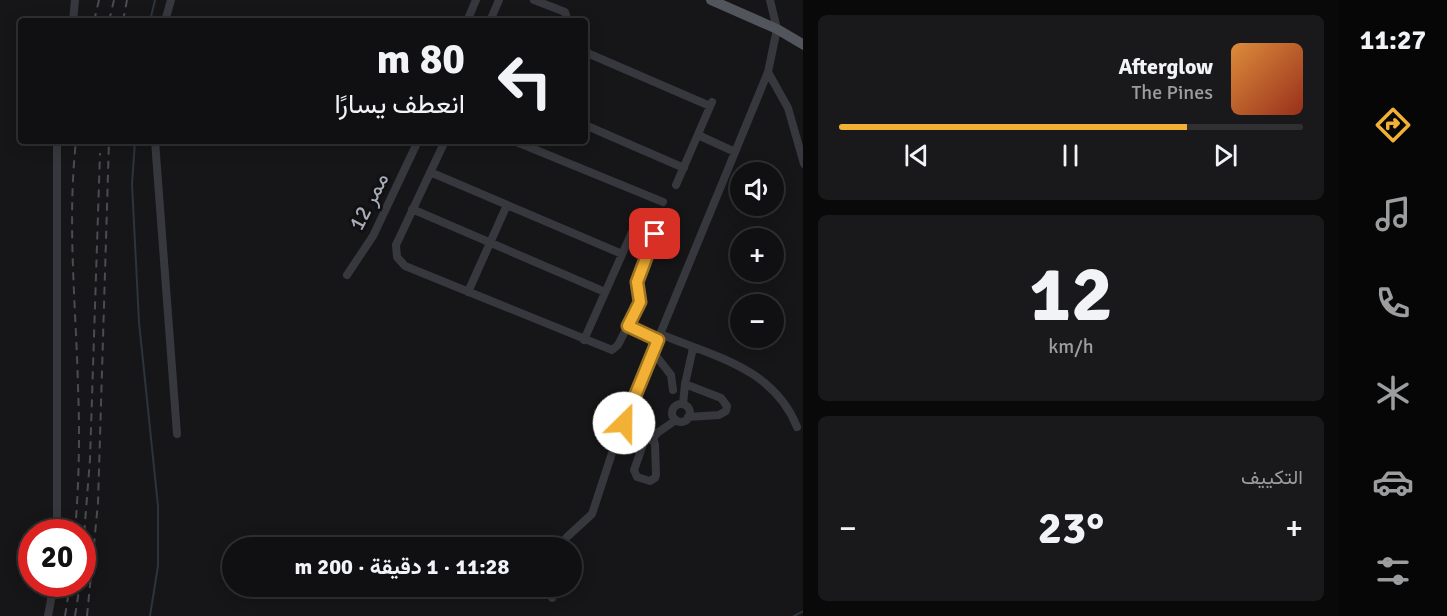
<!DOCTYPE html>
<html lang="ar">
<head>
<meta charset="utf-8">
<style>
	body { margin:0; font-family:Signika,Vazirmatn,sans-serif; background:#19191b; color:#f1f3f6; direction:rtl; height:100vh; display:flex; flex-direction:column; font-size:22px; white-space:nowrap }
	* { box-sizing:border-box; margin:0 }
	p { font-size:20px; color:#9c9d9f }
	.icon { flex:none; width:33px; height:33px; fill:none; stroke:currentColor; stroke-width:2; stroke-linecap:round; stroke-linejoin:round }
	.map { position:relative; flex:1; overflow:hidden; direction:ltr }
	.details { display:flex; flex-direction:column; gap:15px; padding:15px; background:#09090a; width:536px }
	.details>* { flex:none }
	.hud { position:absolute; left:18px; top:18px; width:570px; height:126px; border-radius:6px; box-shadow:0 3px 15px #0003,0 0 0 2px #303032; direction:rtl; background:#101012; color:#f1f3f6; overflow:hidden }
	.fabs { position:absolute; left:730px; top:162px; display:grid; gap:12px }
	.fabs a { display:grid; place-items:center; width:54px; height:54px; border-radius:50%; background:#101012; box-shadow:0 3px 15px #0003,0 0 0 2px #303032; font-size:30px }
	.speed { position:absolute; left:18px; top:519px; display:flex; gap:12px; font-size:30px; font-weight:700; text-align:center }
	.speed>* { display:grid; place-content:center; width:78px; height:78px; border-radius:50%; background:#101012; box-shadow:0 3px 15px #0003,0 0 0 2px #303032; line-height:1 }
	.speed .limit { border:9px solid #d22; background:#fff; color:#111 }
	.pin { position:absolute; display:grid; place-items:center; width:51px; height:51px; color:#fff; margin:-26px; border-radius:12px; box-shadow:0 3px 9px #0006 }
	.me { position:absolute; width:66px; margin:-33px; rotate:23deg; stroke-linejoin:round; filter:drop-shadow(0 0 4px #0008) }
	.turn { display:flex; align-items:center; gap:21px; height:126px; padding:0 24px; font-size:27px }
	.turn .icon { width:78px; height:78px; stroke-width:2.5 }
	.turn b { display:block; font-size:42px; line-height:51px }
	.big { font-size:45px; font-weight:700; line-height:1.1 }
	.details .card { flex:1; display:flex; flex-direction:column; justify-content:center; gap:9px; min-width:0; padding:0 21px; border-radius:9px; background:#19191b }
	.details .dial { align-items:center; gap:0 }
	.dial b { font-size:78px; line-height:1 }
	.song { display:flex; align-items:center; gap:18px }
	.cover { width:72px; height:72px; border-radius:9px; background:linear-gradient(135deg,hsl(30 70% 55%),hsl(10 70% 35%)) }
	.played { height:6px; border-radius:3px; background:linear-gradient(90deg,#f2b134 75%,#303032 75%) }
	.keys { display:flex; justify-content:space-around; direction:ltr }
	.heat { display:flex; justify-content:space-between; align-items:center; font-size:33px; direction:ltr }
	.trip { position:absolute; left:222px; top:537px; width:360px; height:60px; border-radius:30px; background:#101012; box-shadow:0 3px 15px #0003,0 0 0 2px #303032; font-weight:700; line-height:60px; text-align:center; direction:rtl }
	main { display:flex; flex:1; min-height:0 }
	.tab-bar { display:flex; flex-direction:column; width:108px; justify-content:space-around; align-items:center; background:#060607; color:#9c9d9f }
	.tab-bar .icon { width:42px; height:42px }
	.tab-bar .selected { color:#f2b134 }
	.tab-bar b { font-size:27px; color:#f1f3f6 }
	.map>svg:first-child { display:block }
</style>
</head>
<body>
<main>
<nav class="tab-bar">
<b>11:27</b>
<svg class="icon selected" aria-label="directions" viewBox="0 0 24 24"><path d="M12 3l9 9-9 9-9-9zM9 14v-3h6M13 9l2 2-2 2"/></svg>
<svg class="icon" aria-label="music" viewBox="0 0 24 24"><path d="M9 18V5l10-2v13"/><circle cx="6" cy="18" r="3"/><circle cx="16" cy="16" r="3"/></svg>
<svg class="icon" aria-label="phone" viewBox="0 0 24 24"><path d="M5 4h4l2 5-3 2q2 4 5 5l2-3 5 2v4C11 20 4 13 5 4z"/></svg>
<svg class="icon" aria-label="climate" viewBox="0 0 24 24"><path d="M12 3v18M4 7l16 10M4 17L20 7"/></svg>
<svg class="icon" aria-label="car" viewBox="0 0 24 24"><path d="M5 17H2v-5l4-1 3-4h7l3 4 3 1v5h-3M9 17h6M6 11h13"/><circle cx="7" cy="17" r="2"/><circle cx="17" cy="17" r="2"/></svg>
<svg class="icon" aria-label="filters" viewBox="0 0 24 24"><path d="M4 7h16M4 17h16"/><circle cx="9" cy="7" r="2"/><circle cx="15" cy="17" r="2"/></svg>
</nav>
<section class="details">
<div class="card">
<div class="song"><i class="cover"></i><div><b>Afterglow</b><p>The Pines</p></div></div>
<div class="played"></div>
<div class="keys"><svg class="icon" aria-label="previous" viewBox="0 0 24 24"><path d="M18 5L8 12l10 7zM5 5v14"/></svg><svg class="icon" aria-label="pause" viewBox="0 0 24 24"><path d="M8 5v14M16 5v14"/></svg><svg class="icon" aria-label="next" viewBox="0 0 24 24"><path d="M6 5l10 7-10 7zM19 5v14"/></svg></div>
</div>
<div class="card dial"><b>12</b><p>km/h</p></div>
<div class="card"><p>التكييف</p>
<div class="heat"><a>−</a><b class="big">23°</b><a>+</a></div>
</div>
</section>
<div class="map">
<svg width="804" height="616" viewBox="0 0 804 616">
	<rect width="100%" height="100%" fill="#161618"/>
	<g fill="none" stroke-linecap="round" stroke-linejoin="round">
		<path stroke="#2c353c" stroke-width="2" d="M150 21 155 0
			M135 141 132 184 139 322 158 506V566L150 616
			M794 616 804 611"/>
		<path stroke="#37383d" stroke-width="8" d="M534 0 565 12 568 21
			M73 21 75 0
			M165 21 171 0
			M467 21 476 0
			M490 21 499 0
			M585 52 710 106
			M768 72 788 108 804 164
			M585 125 684 168
			M698 135 735 152
			M155 141 177 434
			M445 141 396 245 397 257 405 266 612 350 618 345 640 302 637 282 655 234
			M514 141 663 202
			M430 172 622 254
			M676 185 712 102
			M412 209 605 292
			M347 275 373 236 418 141
			M468 292 507 205
			M628 326 658 341
			M660 334C713 356 774 368 797 427
			M584 340 636 223
			M653 352 671 375 673 390
			M685 384 721 398 727 406 726 411 719 415 688 417
			M683 404 685 384 693 348
			M672 413a9 9 0 1 1 18 0a9 9 0 1 1-18 0Z
			M648 439 654 441 655 445 656 475 655 478 650 481 637 477 634 470 644 442Z
			M652 440 657 433 676 420
			M57 532V141
			M558 548 567 537 592 514 616 441 768 72 777 29 770 0
			M548 586 552 598
			M48 616 54 584"/>
		<path stroke="#53555c" stroke-width="10" d="M711 0 777 29 804 45"/>
		<path stroke="#4a4c52" stroke-width="2" stroke-dasharray="8 6" stroke-linecap="butt" d="M94 21 99 0
			M109 21 114 0
			M123 21 127 0
			M75 532C79 484 80 435 78 387 76 305 67 223 76 141
			M82 561 90 459 100 153
			M65 616 70 584
			M75 616 80 584
			M87 616 98 503 109 141"/>
	</g>
	<g fill="none" stroke-linecap="round" stroke-linejoin="round">
		<defs>
			<path id="route" d="M624 423 658 340 628 326 640 302 637 282 655 234"/>
		</defs>
		<use href="#route" stroke="#9d7322" stroke-width="15"/>
		<use href="#route" stroke="#f2b134" stroke-width="10"/>
	</g>
	<g text-anchor="middle" stroke-width="6" stroke-linejoin="round" paint-order="stroke">
		<g font-size="22" fill="#a8adb8" stroke="#111113">
			<text transform="translate(368 201) rotate(-63)" y="8">ممر 12</text>
		</g>
	</g>
</svg>
<div class="fabs">
<a><svg class="icon" aria-label="sound" viewBox="0 0 24 24"><path d="M4 9h4l5-4v14l-5-4H4zM17 9q2 3 0 6"/></svg></a>
<a>+</a>
<a>−</a>
</div>
<div class="speed"><div class="limit">20</div></div>
<div class="pin" style="left:655px;top:234px;background:#d93025"><svg class="icon" aria-label="arrive" viewBox="0 0 24 24"><path d="M6 21V4h12l-3 4 3 4H6"/></svg></div>
<svg class="me" style="left:624px;top:423px" viewBox="-20 -20 40 40"><circle r="19" fill="#fff"/><path d="M0-13L10 11 0 6-10 11z" fill="#f2b134"/></svg>
<div class="trip">11:28 · 1 دقيقة · 200 m</div>
<div class="hud">
<div class="turn"><svg class="icon" aria-label="left" viewBox="0 0 24 24"><path d="M17 20v-9H6M10 6l-5 5 5 5"/></svg><div><b>80 m</b>انعطف يسارًا</div></div>
</div>
</div>
</main>
</body>
</html>
